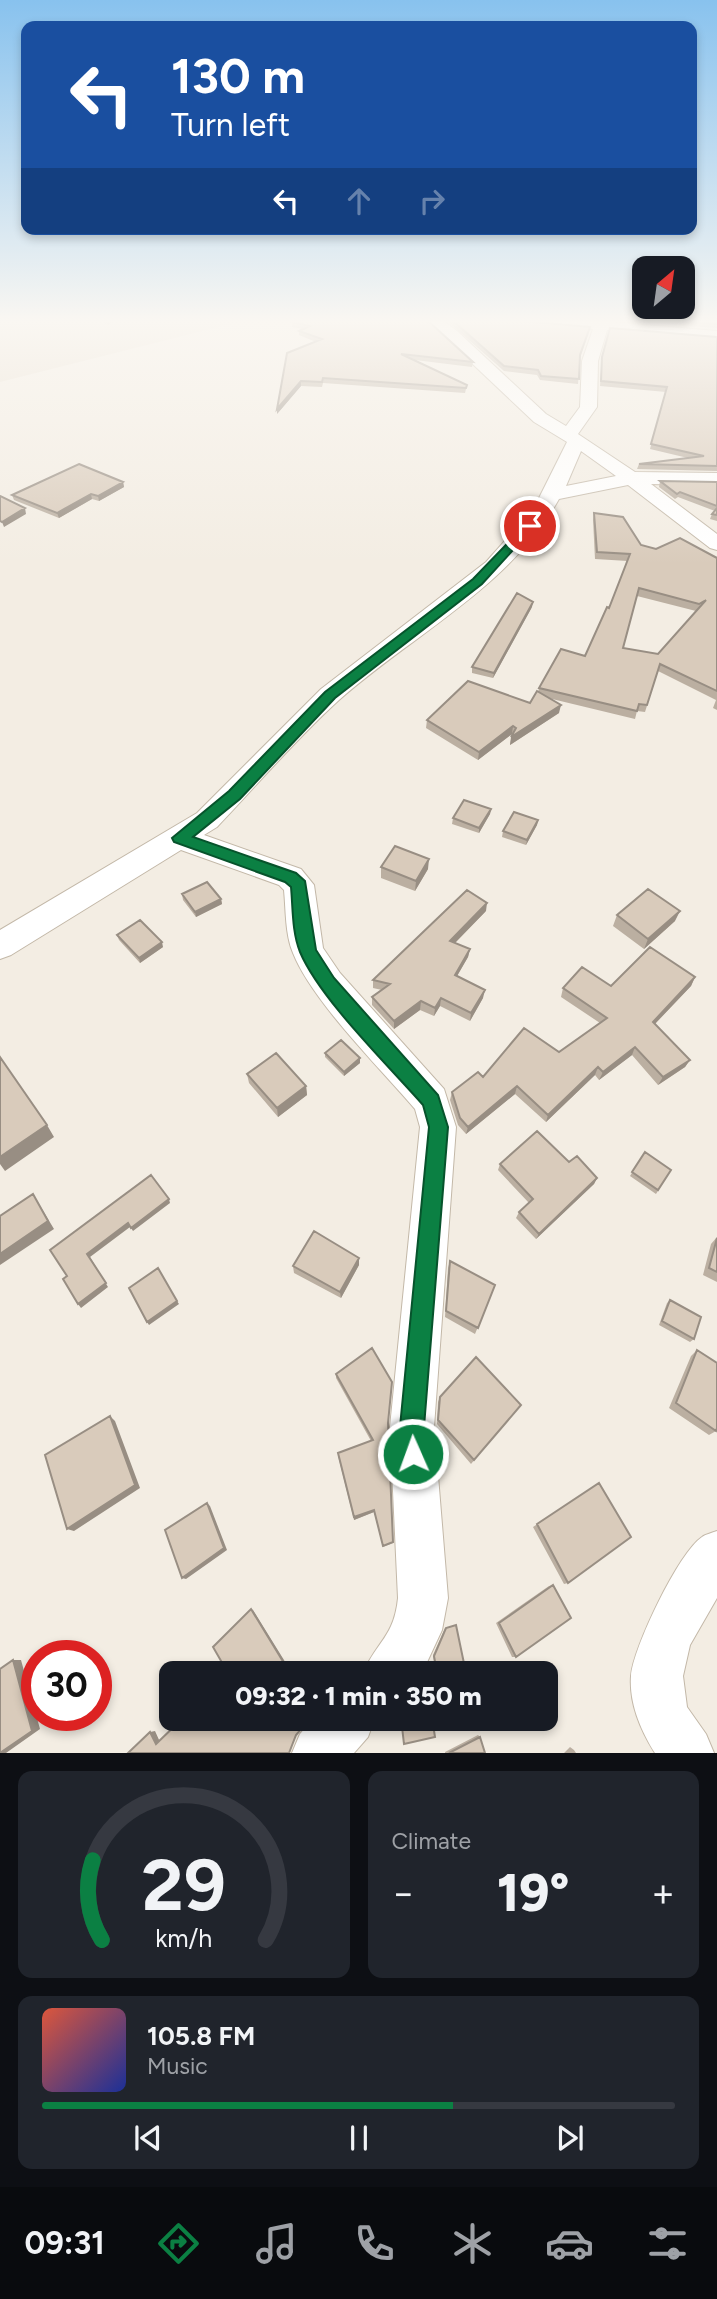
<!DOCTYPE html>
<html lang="en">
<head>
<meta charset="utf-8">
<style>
	body { margin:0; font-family:Figtree,sans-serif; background:#20242c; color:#f1f3f6; height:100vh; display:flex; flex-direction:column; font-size:26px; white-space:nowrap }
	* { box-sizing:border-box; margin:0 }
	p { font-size:23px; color:#9ea1a6 }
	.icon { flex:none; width:38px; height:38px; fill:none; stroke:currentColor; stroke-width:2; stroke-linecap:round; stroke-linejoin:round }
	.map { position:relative; height:1753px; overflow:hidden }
	.sheet { display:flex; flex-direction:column; gap:18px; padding:18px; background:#0d0f14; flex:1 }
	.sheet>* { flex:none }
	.top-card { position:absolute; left:21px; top:21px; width:676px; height:214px; border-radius:14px; box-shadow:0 4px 10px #0003; background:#1a4fa0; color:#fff; overflow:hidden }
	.needle { width:46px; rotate:29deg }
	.fabs { position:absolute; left:632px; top:256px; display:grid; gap:14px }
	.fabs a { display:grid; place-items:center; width:63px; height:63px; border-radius:14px; background:#171b24; box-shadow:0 4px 10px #0003; font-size:35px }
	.speed { position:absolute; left:21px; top:1640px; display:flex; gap:14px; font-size:35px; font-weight:700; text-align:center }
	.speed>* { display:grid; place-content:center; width:91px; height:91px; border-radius:50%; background:#171b24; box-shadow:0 4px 10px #0003; line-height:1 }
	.speed .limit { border:10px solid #d22; background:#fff; color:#111 }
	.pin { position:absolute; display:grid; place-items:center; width:60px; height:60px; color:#fff; margin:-30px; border:4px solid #fff; border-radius:50%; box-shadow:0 2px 7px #0007 }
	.me { position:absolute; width:77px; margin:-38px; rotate:358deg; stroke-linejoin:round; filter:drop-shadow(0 0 5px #0008) }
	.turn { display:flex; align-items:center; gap:24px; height:147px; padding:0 35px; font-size:32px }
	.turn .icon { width:91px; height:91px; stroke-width:2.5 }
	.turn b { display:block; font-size:49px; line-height:60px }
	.lanes { display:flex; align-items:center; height:66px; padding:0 35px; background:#0003; justify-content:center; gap:35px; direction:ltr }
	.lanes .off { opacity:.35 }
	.big { font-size:52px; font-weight:800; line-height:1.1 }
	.sheet .tile { flex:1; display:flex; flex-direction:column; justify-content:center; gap:10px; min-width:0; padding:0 24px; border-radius:14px; background:#20242c }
	.sheet .dial { align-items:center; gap:0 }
	.dial svg { height:182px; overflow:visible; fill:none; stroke:#363941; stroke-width:7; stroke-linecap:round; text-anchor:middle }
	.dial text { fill:#f1f3f6; stroke:none }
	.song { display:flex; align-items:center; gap:21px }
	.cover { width:84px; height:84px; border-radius:10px; background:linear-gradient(135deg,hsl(10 70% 55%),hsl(230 70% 35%)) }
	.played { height:7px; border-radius:4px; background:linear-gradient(90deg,#0b8043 65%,#363941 65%) }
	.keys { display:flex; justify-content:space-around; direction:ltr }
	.heat { display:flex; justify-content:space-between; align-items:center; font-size:38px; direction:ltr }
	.sheet .tiles { flex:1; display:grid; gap:18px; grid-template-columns:1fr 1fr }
	.tile:last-child { grid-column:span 2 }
	.trip { position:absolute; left:159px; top:1661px; width:399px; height:70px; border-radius:14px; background:#171b24; box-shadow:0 4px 10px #0003; font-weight:800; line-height:70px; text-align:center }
	.menu { display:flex; height:112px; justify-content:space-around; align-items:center; background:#090b0e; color:#9ea1a6 }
	.menu .icon { width:49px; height:49px }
	.menu .current { color:#0b8043 }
	.menu b { font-size:32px; color:#f1f3f6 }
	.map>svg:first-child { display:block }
</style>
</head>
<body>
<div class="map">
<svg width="717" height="1753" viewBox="0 0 717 1753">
	<rect width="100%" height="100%" fill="#f3ede3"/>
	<path fill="#e8dfd1" d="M0 319H250L0 382Z"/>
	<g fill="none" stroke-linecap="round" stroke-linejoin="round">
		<defs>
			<path id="minor" d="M425 319H441L457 331 546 414 566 426 580 407 582 361 593 329 522 323 515 319H611L610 322 717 331V339L607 330 598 361 597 407 578 434 635 472 717 473V485L651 484 717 534V550L710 548 628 485 559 499C510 587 412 635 339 700 296 739 257 785 217 827L204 835 301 869 314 885 323 948 340 973 444 1089 456 1127 434 1427 448 1598 442 1630 422 1673H363C377 1641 394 1637 398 1598L390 1427 420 1127 415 1109C380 1068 312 1001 293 953 285 934 286 910 284 890L279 885 181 850 11 955 0 959V930L197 813 321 689 486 562 534 508 567 442 534 422ZM581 451 616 476 566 486Z
				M717 1531V1598L690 1645 683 1676 687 1707 706 1734 714 1753H655C641 1731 629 1703 631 1676 633 1648 679 1552 702 1537 706 1534 712 1533 717 1531Z
				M314 1718H375L368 1737 354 1753H292L300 1734Z"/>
		</defs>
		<use href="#minor" stroke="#c3b8a8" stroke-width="2"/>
		<use href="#minor" fill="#fff" fill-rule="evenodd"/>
	</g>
	<path fill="#bbafa1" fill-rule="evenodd" d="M96 319H118L108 325Z
		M445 319H520L522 321 589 331 580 358 578 384 540 380 537 375 504 371Z
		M613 319H717V328L613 320Z
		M292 322 473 362 472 367 415 360 467 385 465 393 323 383 322 387 301 386 277 414 316 342 299 335V331L303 329 292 327Z
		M717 337V471L637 469 639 464 688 458 650 449 666 392 600 386 602 357Z
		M660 481 717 482V521L710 519 712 514 715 511 678 497 675 499 659 487Z
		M123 482 124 487 99 501 92 499 59 518 14 500 12 495Z
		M594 513 641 545 656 549 717 558V710L713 708 716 700 658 671 645 712 637 711 635 719 548 698 559 713 510 745 512 734 478 760 426 728 427 720 530 703 538 692 539 688 585 656 609 608 628 561 595 559 593 520ZM637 596 696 611 658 654 623 648Z
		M532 607 493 678 472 673V667Z
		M491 809 490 814 479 833 452 824 453 818Z
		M538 820 537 825 526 845 502 837 503 831Z
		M381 867 428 869 415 891 381 878Z
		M182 894 221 899 222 904 196 917 183 900Z
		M486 911 455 943 470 949 468 957 457 976 483 998 470 1021 440 1006 434 1016 420 1010 394 1029 372 1005V997L382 990 373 988V980Z
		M617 915 675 921 644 949 613 926Z
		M117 935 163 947 140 963 119 940Z
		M695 977 691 986 655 1024 690 1060 685 1067 658 1085 632 1055 599 1080 595 1075 546 1122 515 1094 466 1134 458 1125 450 1100 452 1092 483 1077 559 1052 600 1023 561 997 563 988 611 986Z
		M325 1053 360 1063 344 1076 325 1057Z
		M247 1074 306 1086 307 1095 278 1117 249 1083Z
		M645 1152 671 1170 656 1194 630 1176Z
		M569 1162 597 1178 594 1184 536 1239 516 1218 519 1212 529 1203 498 1170 500 1164Z
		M717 1237V1282L703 1275 711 1244Z
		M450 1261 495 1285 475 1334 445 1317 448 1268Z
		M359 1265 341 1298 294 1273 293 1266Z
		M670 1300 694 1339 690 1342 659 1325 667 1303Z
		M697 1350 716 1431 709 1435 669 1408 691 1356Z
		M336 1374 388 1423 393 1543 383 1547 374 1512 354 1520 338 1456 371 1441 336 1378Z
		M440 1397 517 1409 471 1464 437 1424 438 1402Z
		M599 1483 568 1583 564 1584 533 1527Z
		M553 1585 516 1657H512L496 1623 549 1586Z
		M456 1625 466 1673H436L433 1655 445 1628Z
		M478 1735 480 1737 485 1753H445V1752Z
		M570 1747 574 1750 576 1753H564Z"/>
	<path fill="#988e83" d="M107 319H118L108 325Z
		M301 381V386L277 414V409Z
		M123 482 124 487 99 501 98 496Z
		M91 494 92 499 59 518 57 513Z
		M25 508 26 514 4 527 2 522Z
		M533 602 532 607 493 678 494 673Z
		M561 705 559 713 510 745 511 737Z
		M513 726 512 734 478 760 479 752Z
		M491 809 490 814 479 833V828Z
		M538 820 537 825 526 845 527 840Z
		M429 859 428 869 415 891 416 881Z
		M221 899 222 904 196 917 195 912Z
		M487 903 486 911 449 949 450 941Z
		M680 911 675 921 644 949 648 939Z
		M162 942 163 947 140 963 139 958Z
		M470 949 468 957 453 983 455 975Z
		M695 977 691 986 649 1030 653 1022Z
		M485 990 483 998 470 1021 471 1013Z
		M441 998 440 1006 434 1016 435 1008Z
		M421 1001 420 1010 394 1029V1021Z
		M635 1047 632 1055 599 1080 603 1072Z
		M360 1058V1063L344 1076V1072Z
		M690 1060 685 1067 658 1085 663 1077Z
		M598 1067 595 1075 546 1122 548 1115Z
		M306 1086 307 1095 278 1117 277 1108Z
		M517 1086 515 1094 466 1134 468 1127Z
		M47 1125 54 1137 5 1171 0 1164V1157Z
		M597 1178 594 1184 536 1239 539 1234Z
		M33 1194 54 1229 0 1265V1254Z
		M169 1199 170 1203 133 1231 131 1228Z
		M128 1223 130 1227 90 1257 108 1287 81 1308 78 1304 87 1254Z
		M359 1258V1265L341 1298 340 1292Z
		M177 1301 179 1304 149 1325 147 1322Z
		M110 1416 115 1421 140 1488 74 1531 67 1529Z
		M207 1503 210 1506 227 1550 186 1579 182 1578Z
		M374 1510V1512L354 1520V1517Z
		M251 1609 253 1610 292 1673H290Z
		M13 1660H21L40 1729 6 1753H1Z
		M155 1731 160 1742 156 1744 150 1732Z"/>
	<path fill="#d9cbbb" stroke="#988e83" stroke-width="2" fill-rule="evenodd" d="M297 319H426L473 362 401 354 467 385 466 388 323 378 322 382 301 381 277 409 287 353 322 339 299 331 310 326 292 322Z
		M451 319H520L522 321 590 327 580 355 579 379 541 376 538 370 504 366Z
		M663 319H717V324Z
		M610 328 717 337V466L639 464 704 456 651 444 667 387 601 381 602 357Z
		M79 464 123 482 98 496 91 494 57 513 12 495Z
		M660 481 717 482V506L680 492 677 494Z
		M0 496 25 508 2 522 0 521Z
		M717 508V515L712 514Z
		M594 513 623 517 641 545 656 549 680 538 717 558V691L660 664 647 705 639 704 637 711 539 688 561 649 585 656 607 607 609 608 630 554 597 552ZM639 588 699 604 706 600 658 654 623 648Z
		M517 593 533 602 494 673 472 667Z
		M468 681 530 703 537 691 561 705 511 737 516 728 513 726 479 752 427 720Z
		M464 800 491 809 479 828 453 818Z
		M514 812 538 820 527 840 503 831Z
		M395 846 429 859 416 881 381 867Z
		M207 882 221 899 195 912 182 894Z
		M648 889 680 911 648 939 617 915Z
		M467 890 487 903 450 941 470 949 455 975 485 990 471 1013 441 998 435 1008 421 1001 394 1021 372 997 390 984 373 980Z
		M140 920 162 942 139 958 117 935Z
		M650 947 695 977 653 1022 690 1060 663 1077 635 1047 603 1072 598 1067 548 1115 517 1086 468 1127 460 1118 452 1092 478 1072 483 1077 524 1028 559 1052 607 1018 563 988 582 967 611 986Z
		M341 1040 360 1058 344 1072 325 1053Z
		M276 1053 306 1086 277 1108 247 1074Z
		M0 1057 47 1125 0 1157Z
		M537 1131 569 1162 577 1156 597 1178 539 1234 519 1212 533 1199 500 1164Z
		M645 1152 671 1170 658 1190 632 1172Z
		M151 1175 169 1199 131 1228 128 1223 87 1254 106 1283 78 1304 63 1279 67 1276 50 1250Z
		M33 1194 48 1221 0 1254V1216Z
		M314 1231 359 1258 340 1292 293 1266Z
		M717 1238V1272L709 1268Z
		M450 1261 495 1285 478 1328 446 1311Z
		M158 1268 177 1301 147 1322 129 1288Z
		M670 1300 701 1317 694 1339 662 1321Z
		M372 1348 392 1382 388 1423 393 1542 383 1546 374 1510 354 1517 338 1453 373 1440 336 1374Z
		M697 1350 717 1363V1428L716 1431 676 1403Z
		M476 1357 521 1405 474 1460 438 1420 440 1397Z
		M110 1416 135 1485 67 1529 45 1455Z
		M599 1483 631 1537 568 1583 537 1524Z
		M207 1503 224 1548 182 1578 165 1530Z
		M553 1585 571 1618 516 1657 499 1623Z
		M251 1609 290 1673H228L213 1647Z
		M456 1625 466 1673H437L434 1656 446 1628Z
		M13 1660 32 1731 0 1753V1669Z
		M183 1718H307L308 1721 296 1735 289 1753H128L150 1732 156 1744Z
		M401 1718H432L435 1737 404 1744Z
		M480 1737 485 1753H449Z"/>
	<linearGradient id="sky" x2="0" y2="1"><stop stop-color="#88c2ee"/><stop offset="0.57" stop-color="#faf7f2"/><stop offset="1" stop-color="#faf7f2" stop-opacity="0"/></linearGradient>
	<rect width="717" height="564" fill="url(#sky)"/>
	<path fill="#0b8043" stroke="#07532c" stroke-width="2" d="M526 524 535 526 482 584 335 698 240 799 193 837 296 873 305 881 316 950 334 978 438 1095 448 1127 424 1427 426 1454 422 1462 413 1466 405 1462 400 1427 429 1127 423 1105C388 1065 320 999 300 952 292 932 293 909 291 887L285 882 174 842 172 838 229 791 325 692 473 579Z"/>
</svg>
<div class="fabs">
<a><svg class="needle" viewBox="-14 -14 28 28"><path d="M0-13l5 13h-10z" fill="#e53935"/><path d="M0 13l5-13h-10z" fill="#9ea1a6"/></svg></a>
</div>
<div class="speed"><div class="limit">30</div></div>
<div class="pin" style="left:530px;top:526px;background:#d93025"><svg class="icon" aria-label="arrive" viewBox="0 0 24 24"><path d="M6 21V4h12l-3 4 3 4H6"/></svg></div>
<svg class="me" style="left:413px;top:1454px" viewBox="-20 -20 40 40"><circle r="17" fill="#0b8043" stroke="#fff" stroke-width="3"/><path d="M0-11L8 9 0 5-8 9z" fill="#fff"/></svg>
<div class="trip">09:32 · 1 min · 350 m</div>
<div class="top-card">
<div class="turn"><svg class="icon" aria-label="left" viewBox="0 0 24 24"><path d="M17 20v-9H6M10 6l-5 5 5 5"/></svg><div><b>130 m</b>Turn left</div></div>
<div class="lanes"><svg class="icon" aria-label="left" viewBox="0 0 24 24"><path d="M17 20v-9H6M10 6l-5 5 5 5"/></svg><svg class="icon off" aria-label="ahead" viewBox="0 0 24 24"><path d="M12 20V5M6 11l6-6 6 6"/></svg><svg class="icon off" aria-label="right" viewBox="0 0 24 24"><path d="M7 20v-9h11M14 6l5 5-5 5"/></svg></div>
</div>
</div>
<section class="sheet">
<div class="tiles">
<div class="tile dial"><svg viewBox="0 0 100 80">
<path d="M14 69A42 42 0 1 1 86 69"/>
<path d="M14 69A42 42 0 0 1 10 34" stroke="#0b8043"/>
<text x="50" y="56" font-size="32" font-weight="700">29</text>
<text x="50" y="72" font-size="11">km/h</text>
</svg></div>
<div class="tile"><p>Climate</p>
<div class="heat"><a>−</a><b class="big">19°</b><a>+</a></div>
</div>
<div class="tile">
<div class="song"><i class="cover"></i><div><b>105.8 FM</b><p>Music</p></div></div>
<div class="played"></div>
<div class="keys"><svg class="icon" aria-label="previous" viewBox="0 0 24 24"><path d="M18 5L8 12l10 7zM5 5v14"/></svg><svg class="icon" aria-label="pause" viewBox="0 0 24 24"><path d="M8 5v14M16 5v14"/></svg><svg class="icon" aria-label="next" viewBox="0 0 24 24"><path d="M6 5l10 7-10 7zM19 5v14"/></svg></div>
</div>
</div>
</section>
<nav class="menu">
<b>09:31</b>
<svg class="icon current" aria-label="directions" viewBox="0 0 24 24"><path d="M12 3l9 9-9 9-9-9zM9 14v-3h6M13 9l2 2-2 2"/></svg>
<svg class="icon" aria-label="music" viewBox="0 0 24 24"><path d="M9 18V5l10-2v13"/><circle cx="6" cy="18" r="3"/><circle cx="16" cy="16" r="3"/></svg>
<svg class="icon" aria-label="phone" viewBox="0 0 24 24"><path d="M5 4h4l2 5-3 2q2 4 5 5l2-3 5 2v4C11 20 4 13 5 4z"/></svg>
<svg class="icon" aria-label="climate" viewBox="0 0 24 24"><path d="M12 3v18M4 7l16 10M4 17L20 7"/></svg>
<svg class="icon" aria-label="car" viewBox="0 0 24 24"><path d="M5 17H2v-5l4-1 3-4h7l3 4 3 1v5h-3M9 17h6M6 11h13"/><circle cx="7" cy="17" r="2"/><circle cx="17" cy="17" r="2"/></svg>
<svg class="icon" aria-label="filters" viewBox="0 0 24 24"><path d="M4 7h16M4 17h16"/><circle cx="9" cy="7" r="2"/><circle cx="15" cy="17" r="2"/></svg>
</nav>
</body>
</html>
